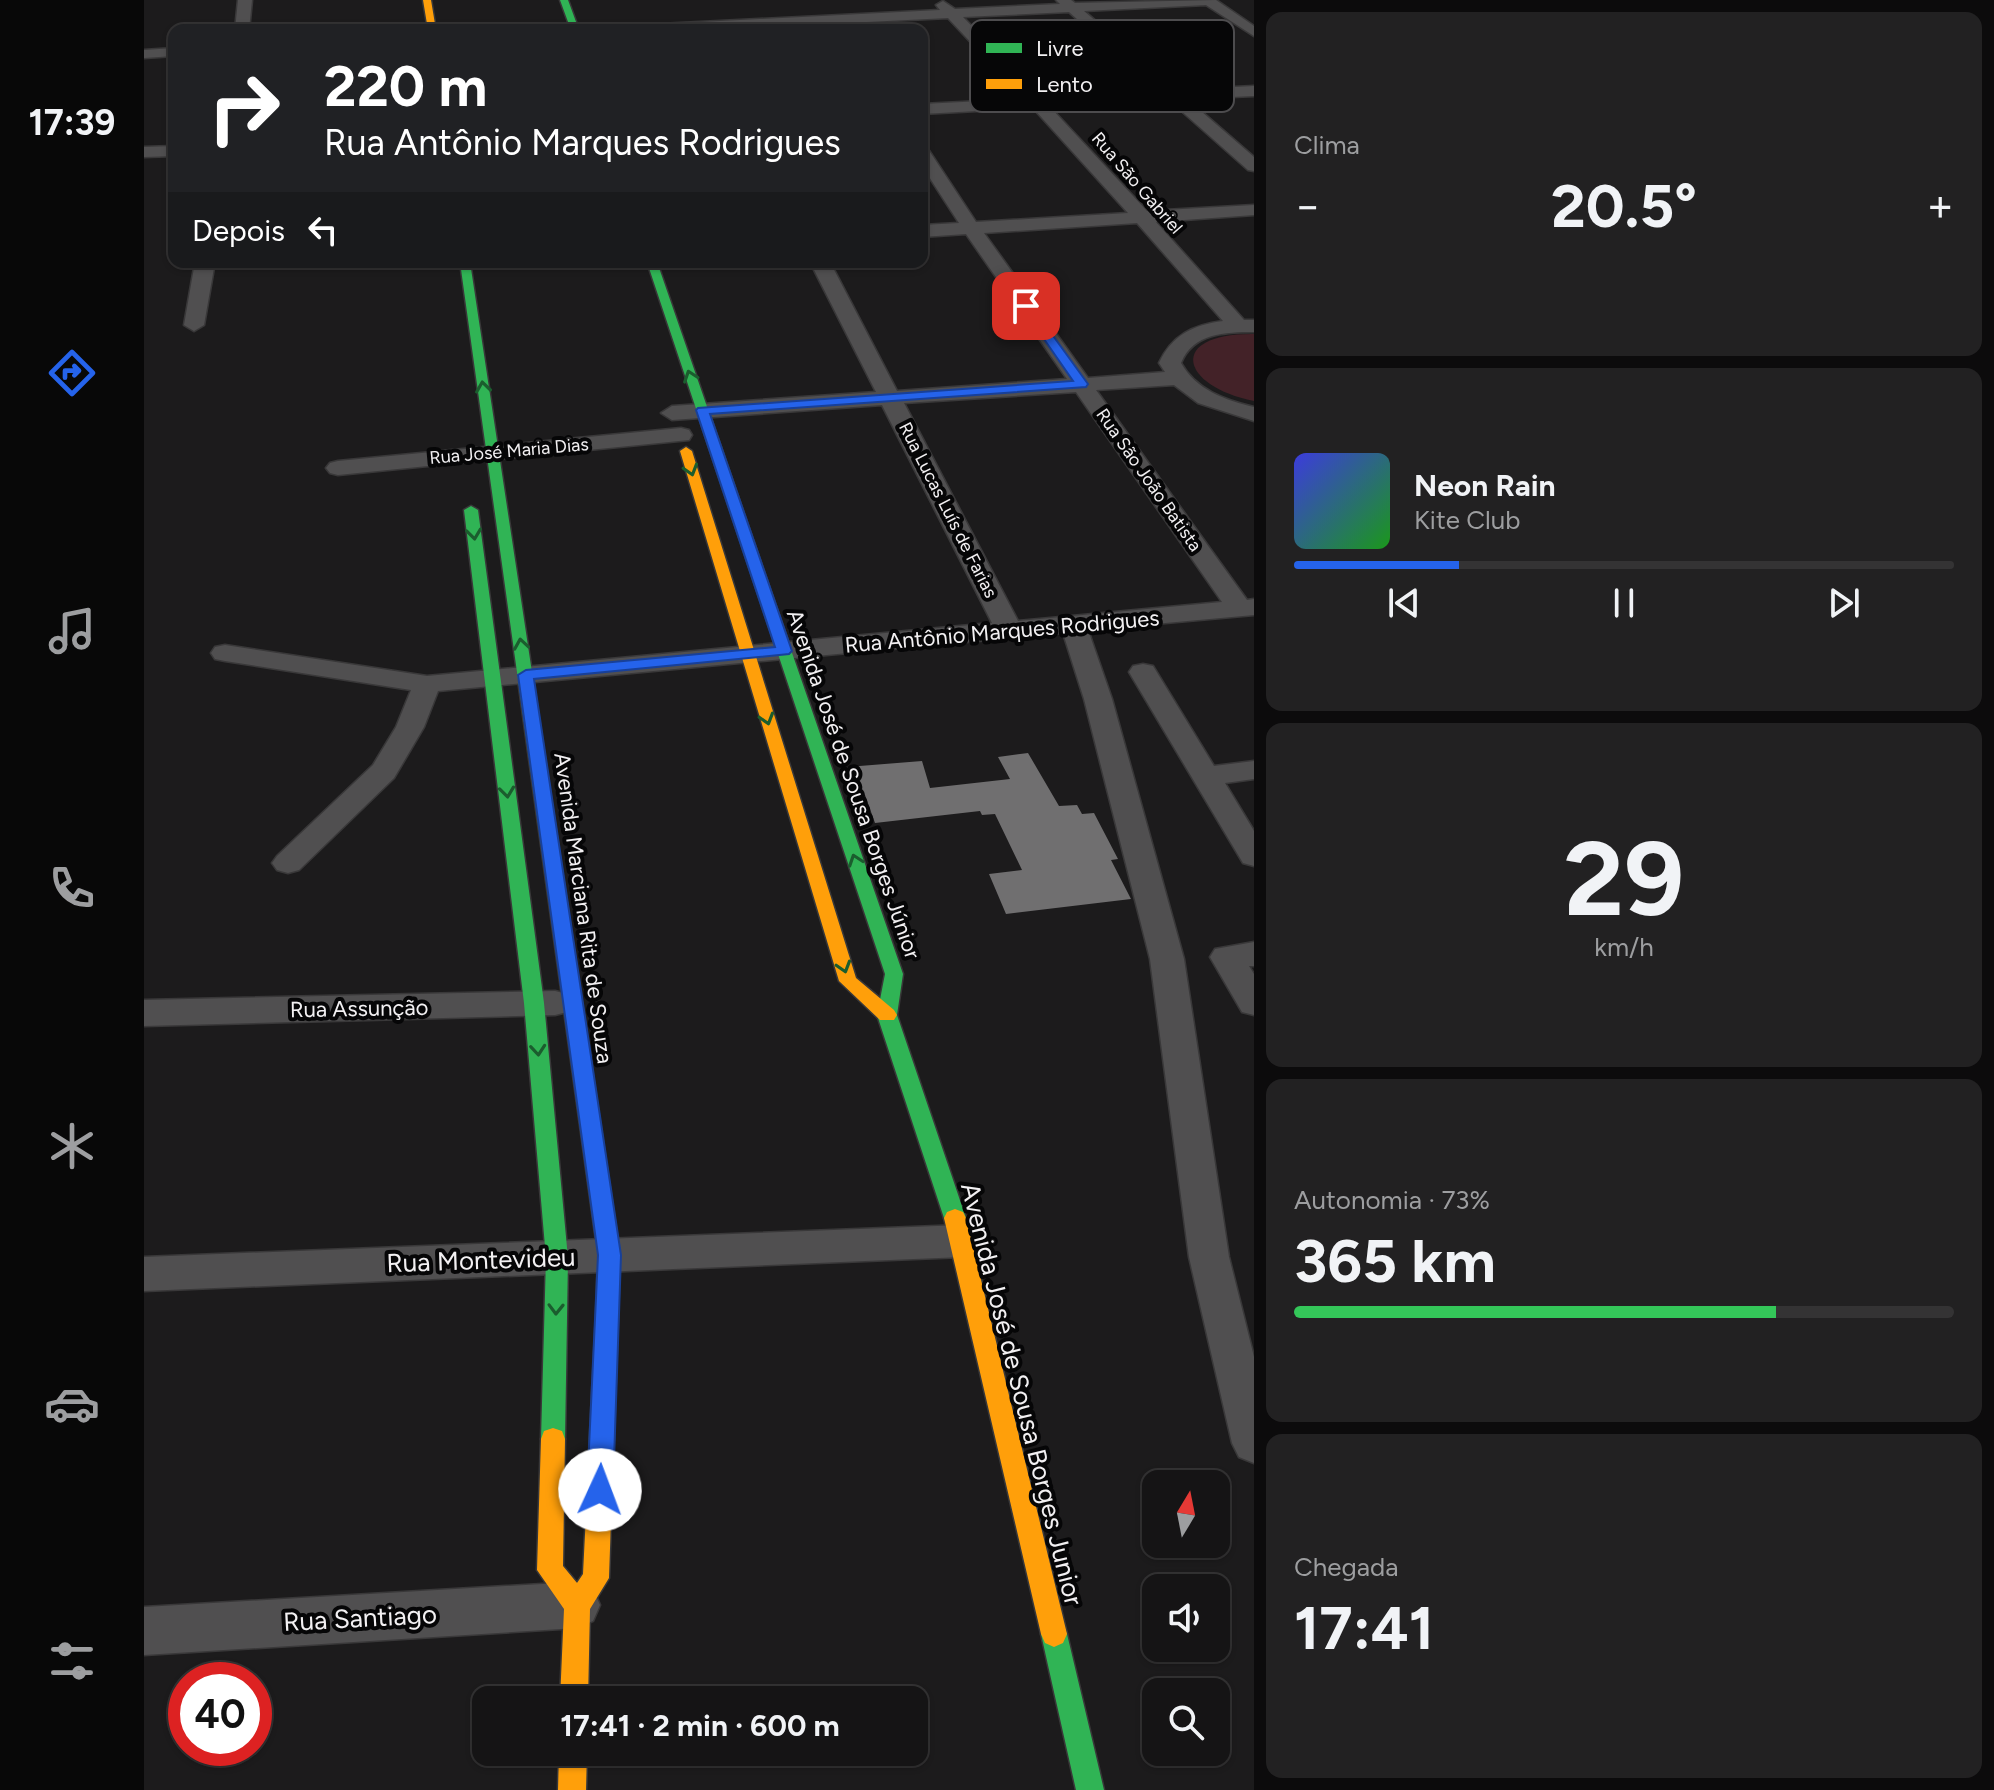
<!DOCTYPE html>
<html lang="pt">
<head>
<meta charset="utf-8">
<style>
	body { margin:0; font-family:Figtree,sans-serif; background:#222122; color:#f1f3f6; height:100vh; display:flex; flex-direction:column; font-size:30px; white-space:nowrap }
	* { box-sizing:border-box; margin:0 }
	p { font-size:26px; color:#9d9ea0 }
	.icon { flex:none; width:44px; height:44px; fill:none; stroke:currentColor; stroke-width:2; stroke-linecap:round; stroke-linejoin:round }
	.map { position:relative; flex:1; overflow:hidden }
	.panel { display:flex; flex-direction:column; gap:12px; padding:12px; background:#0c0b0c; width:740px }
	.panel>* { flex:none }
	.banner { position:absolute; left:24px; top:24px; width:760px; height:244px; border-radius:16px; box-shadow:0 2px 6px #0004,0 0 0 2px #343334; background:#202124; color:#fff; overflow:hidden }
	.needle { width:52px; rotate:10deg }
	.fabs { position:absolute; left:998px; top:1470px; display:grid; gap:16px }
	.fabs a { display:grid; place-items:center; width:88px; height:88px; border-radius:16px; background:#151415; box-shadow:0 2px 6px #0004,0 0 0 2px #343334; font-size:40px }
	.speed { position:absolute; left:24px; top:1662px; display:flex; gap:16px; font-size:40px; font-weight:700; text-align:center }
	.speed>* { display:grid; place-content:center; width:104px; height:104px; border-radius:50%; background:#151415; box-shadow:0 2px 6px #0004,0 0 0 2px #343334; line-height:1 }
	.speed .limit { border:12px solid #d22; background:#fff; color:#111 }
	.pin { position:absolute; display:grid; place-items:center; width:68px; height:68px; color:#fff; margin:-34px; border-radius:16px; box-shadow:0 4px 12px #0006 }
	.me { position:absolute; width:88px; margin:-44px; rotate:2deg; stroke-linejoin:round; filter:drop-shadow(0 0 6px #0008) }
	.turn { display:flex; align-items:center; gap:28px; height:168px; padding:0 24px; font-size:36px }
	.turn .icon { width:104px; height:104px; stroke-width:2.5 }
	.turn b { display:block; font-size:56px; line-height:68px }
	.then { display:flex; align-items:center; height:76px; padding:0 24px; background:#0003; gap:16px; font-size:30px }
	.big { font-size:60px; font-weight:700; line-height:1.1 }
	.panel .tile { flex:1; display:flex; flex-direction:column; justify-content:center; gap:12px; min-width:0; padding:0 28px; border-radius:16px; background:#222122 }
	.panel .dial { align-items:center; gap:0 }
	.dial b { font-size:104px; line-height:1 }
	.song { display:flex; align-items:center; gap:24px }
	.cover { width:96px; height:96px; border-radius:12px; background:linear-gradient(135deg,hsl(240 70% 55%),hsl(120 70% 35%)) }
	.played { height:8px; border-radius:4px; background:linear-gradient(90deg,#2563eb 25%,#343334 25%) }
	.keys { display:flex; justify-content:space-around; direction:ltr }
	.heat { display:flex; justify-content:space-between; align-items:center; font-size:44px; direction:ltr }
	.charge { height:12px; border-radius:6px; background:linear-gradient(90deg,#34c759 73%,#343334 0) }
	.trip { position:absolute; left:328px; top:1686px; width:456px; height:80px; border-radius:16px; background:#151415; box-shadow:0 2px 6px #0004,0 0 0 2px #343334; font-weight:700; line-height:80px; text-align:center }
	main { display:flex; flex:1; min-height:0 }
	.tabs { display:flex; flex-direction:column; width:144px; justify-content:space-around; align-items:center; background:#080808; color:#9d9ea0 }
	.tabs .icon { width:56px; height:56px }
	.tabs .active { color:#2563eb }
	.tabs b { font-size:36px; color:#f1f3f6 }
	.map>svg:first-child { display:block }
</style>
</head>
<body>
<main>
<nav class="tabs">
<b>17:39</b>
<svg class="icon active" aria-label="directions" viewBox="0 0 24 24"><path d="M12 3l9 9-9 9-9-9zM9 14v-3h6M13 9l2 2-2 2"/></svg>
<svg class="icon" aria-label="music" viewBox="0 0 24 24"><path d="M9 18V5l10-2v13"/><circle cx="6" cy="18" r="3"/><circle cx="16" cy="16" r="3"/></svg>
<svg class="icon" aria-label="phone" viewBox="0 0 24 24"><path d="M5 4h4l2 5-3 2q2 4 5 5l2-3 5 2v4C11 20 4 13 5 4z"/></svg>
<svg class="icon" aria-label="climate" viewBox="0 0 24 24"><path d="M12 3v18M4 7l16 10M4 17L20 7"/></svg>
<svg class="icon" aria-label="car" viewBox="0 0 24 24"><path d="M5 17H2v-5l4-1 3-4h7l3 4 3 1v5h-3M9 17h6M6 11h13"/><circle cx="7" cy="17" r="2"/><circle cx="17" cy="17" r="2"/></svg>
<svg class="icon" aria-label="filters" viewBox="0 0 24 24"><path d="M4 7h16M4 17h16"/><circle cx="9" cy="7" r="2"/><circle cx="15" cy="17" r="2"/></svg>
</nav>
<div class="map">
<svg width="1110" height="1790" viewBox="0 0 1110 1790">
	<rect width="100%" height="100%" fill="#1c1b1c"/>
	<path fill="#432228" d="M1110 334V401C1035 386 1023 333 1110 334Z"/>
	<path fill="#706f70" d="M884 753 915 806 933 805 938 814 950 813 974 859 967 860 987 899 862 914 845 874 878 870 851 814 838 815 836 811 731 823 721 795 713 796 703 767 778 761 786 788 866 779 854 757Z"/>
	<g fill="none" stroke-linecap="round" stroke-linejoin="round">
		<defs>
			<path id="street" d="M94 0H108L105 30H91Z
				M912 0H927L931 3 1072 0 1110 26V36L1062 5 940 11 1032 90 1110 86V96L1043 99 1110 157V171L1104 170 1025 100 906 107 1003 211 1110 205V215L1012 222 1100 320H1110V332C1081 332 1049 333 1037 363 1052 390 1081 400 1110 407V421L1054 403 1030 385 952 390 1103 600 1110 599V615L944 630 968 699 1040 959 1085 1257 1110 1357V1463L1095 1457 1088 1443 1045 1257 1006 959 940 699 919 633 294 691 280 727 250 778 155 870 144 873 133 870 128 863 133 856 229 765 252 727 267 690 81 661 71 659 67 653 71 647 81 645 283 676 848 623 738 405 528 420 517 413 528 406 732 392 666 262H686L753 391 923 379 822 234 778 237V225L815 223 778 166V148L784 149 832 222 984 213 889 108 778 114V104L880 99 804 18 564 30H470L477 26 796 10 792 5 799 1 811 9 916 4ZM925 12 1015 91 897 98 819 17ZM993 223 1079 321C1049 325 1028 335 1015 363L1021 372 944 378 840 233ZM932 392 1078 602 874 621 760 403Z
				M30 48V56L0 58V50Z
				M30 146V156L0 157V147Z
				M51 262H71L60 325 50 331 40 325Z
				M537 428 545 430 548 435 545 440 194 475 186 473 182 468 186 463 194 461Z
				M999 664 1009 666 1070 766 1110 761V779L1081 783 1110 831V866L1099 863 985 672 989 666Z
				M1110 942V966H1105L1110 974V1015L1098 1012 1066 957 1071 949Z
				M411 991 423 994 428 1003 423 1012 411 1015 0 1026V1000Z
				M819 1225 833 1230 839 1241 833 1252 819 1257 0 1291V1257Z
				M433 1582 449 1589 456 1605 449 1621 433 1628 0 1655V1607Z"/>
			<path id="fast" d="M416 0H424L435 30H427Z
				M316 262H326L476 1255 474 1315 471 1322 463 1325 455 1322 452 1315 454 1255Z
				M503 262H513L759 974 753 1015 822 1218 819 1224 811 1227 803 1224 800 1218 733 1015 741 974Z
				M327 506 334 510 400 1003 424 1258 421 1439 418 1447 409 1450 400 1447 397 1439 402 1258 380 1003 320 510Z
				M910 1621 919 1625 923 1634 960 1790H932L897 1634 901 1625Z"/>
			<path id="slow" d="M279 0H287L292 30H284Z
				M542 447 548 451 712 978 750 1010 753 1015 750 1020H736L695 981 536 451Z
				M811 1209 819 1212 822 1218 923 1634 919 1643 910 1647 901 1643 897 1634 800 1218 803 1212Z
				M463 1305 471 1308 474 1315 465 1578 446 1609 444 1700H416L420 1609 393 1570 397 1439 400 1431 409 1428 418 1431 421 1439 419 1566 433 1583 439 1574 452 1315 455 1308Z
				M415 1752H443L442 1790H414Z"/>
		</defs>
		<use href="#street" stroke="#393839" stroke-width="3"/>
		<use href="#fast" stroke="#393839" stroke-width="3"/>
		<use href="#slow" stroke="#393839" stroke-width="3"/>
		<use href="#street" fill="#504f50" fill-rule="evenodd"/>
		<use href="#fast" fill="#30b455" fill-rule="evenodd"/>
		<use href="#slow" fill="#ff9f0a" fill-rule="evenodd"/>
	</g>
	<defs><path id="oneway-chevron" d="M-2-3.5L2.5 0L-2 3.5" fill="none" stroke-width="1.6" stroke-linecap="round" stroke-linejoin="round" transform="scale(2)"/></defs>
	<g stroke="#1b5d2e">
		<use href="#oneway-chevron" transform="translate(546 376) rotate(-109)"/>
		<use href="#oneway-chevron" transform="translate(339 387) rotate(-98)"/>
		<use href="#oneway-chevron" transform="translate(547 470) rotate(73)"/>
		<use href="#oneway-chevron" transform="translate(330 534) rotate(83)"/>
		<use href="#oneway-chevron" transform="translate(377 644) rotate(-99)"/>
		<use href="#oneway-chevron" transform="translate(623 719) rotate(73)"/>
		<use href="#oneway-chevron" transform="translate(363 792) rotate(83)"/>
		<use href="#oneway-chevron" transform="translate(711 860) rotate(-109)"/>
		<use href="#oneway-chevron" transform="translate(700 967) rotate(73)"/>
		<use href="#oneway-chevron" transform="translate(394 1050) rotate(85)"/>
		<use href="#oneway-chevron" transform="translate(412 1309) rotate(91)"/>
	</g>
	<path fill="#2563eb" stroke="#184099" stroke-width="2" d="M878 304H886L944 384 942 387 566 414 648 651 645 654 390 679 477 1255 469 1490 465 1498 456 1501 447 1498 443 1490 454 1255 374 675 382 670 631 647 552 410 554 408 929 381 877 306Z"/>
	<g text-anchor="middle" stroke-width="8" stroke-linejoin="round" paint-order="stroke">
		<g font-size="18" fill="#f2f0f2" stroke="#060607">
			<text transform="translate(993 183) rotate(49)" y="6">Rua São Gabriel</text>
			<text transform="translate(365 451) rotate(-5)" y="6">Rua José Maria Dias</text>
			<text transform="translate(1005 480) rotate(55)" y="6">Rua São João Batista</text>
			<text transform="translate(804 510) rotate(63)" y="6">Rua Lucas Luís de Farias</text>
		</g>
		<g font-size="22" fill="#f2f0f2" stroke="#060607">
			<text transform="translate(858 631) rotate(-5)" y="8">Rua Antônio Marques Rodrigues</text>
			<text transform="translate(710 784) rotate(71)" y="8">Avenida José de Sousa Borges Júnior</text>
			<text transform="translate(440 908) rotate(82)" y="8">Avenida Marciana Rita de Souza</text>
			<text transform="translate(215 1008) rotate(-1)" y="8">Rua Assunção</text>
		</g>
		<g font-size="26" fill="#f2f0f2" stroke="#060607">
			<text transform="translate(337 1260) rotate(-2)" y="9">Rua Montevideu</text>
			<text transform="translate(878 1394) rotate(76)" y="9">Avenida José de Sousa Borges Junior</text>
			<text transform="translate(216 1618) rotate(-3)" y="9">Rua Santiago</text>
		</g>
	</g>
	<rect x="826" y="20" width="264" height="92" rx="12" fill="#060607" stroke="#4d4c4e" stroke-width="2"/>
	<rect x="842" y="43" width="36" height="10" fill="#30b455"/>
	<rect x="842" y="79" width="36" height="10" fill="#ff9f0a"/>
	<g font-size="22" fill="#f2f0f2">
		<text x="892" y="56">Livre</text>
		<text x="892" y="92">Lento</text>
	</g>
</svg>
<div class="fabs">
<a><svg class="needle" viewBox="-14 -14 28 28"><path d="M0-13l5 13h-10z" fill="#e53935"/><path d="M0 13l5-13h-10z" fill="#9d9ea0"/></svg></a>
<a><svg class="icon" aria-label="sound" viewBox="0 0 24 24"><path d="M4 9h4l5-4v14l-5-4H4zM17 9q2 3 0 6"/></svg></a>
<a><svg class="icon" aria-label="search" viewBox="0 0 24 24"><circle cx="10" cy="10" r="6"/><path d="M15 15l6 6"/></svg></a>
</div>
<div class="speed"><div class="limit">40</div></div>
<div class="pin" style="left:882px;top:306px;background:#d93025"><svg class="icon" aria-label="arrive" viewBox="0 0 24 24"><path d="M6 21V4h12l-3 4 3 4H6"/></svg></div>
<svg class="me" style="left:456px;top:1490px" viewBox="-20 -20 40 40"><circle r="19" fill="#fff"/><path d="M0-13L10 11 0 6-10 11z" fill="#2563eb"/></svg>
<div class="trip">17:41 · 2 min · 600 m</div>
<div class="banner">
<div class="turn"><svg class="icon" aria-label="right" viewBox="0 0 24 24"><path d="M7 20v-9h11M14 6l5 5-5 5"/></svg><div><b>220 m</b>Rua Antônio Marques Rodrigues</div></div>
<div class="then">Depois<svg class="icon" aria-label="left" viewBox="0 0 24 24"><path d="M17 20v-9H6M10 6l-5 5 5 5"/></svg></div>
</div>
</div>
<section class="panel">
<div class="tile"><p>Clima</p>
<div class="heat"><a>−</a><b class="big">20.5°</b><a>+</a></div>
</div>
<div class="tile">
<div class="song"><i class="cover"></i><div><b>Neon Rain</b><p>Kite Club</p></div></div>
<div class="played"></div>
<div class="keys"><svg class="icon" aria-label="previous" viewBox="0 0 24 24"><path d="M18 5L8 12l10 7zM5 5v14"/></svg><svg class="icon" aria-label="pause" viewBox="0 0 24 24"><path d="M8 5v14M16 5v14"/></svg><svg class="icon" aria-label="next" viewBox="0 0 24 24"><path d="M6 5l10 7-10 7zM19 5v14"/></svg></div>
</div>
<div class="tile dial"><b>29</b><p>km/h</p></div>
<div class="tile"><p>Autonomia · 73%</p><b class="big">365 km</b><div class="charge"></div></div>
<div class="tile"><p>Chegada</p><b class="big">17:41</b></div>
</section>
</main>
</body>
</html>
